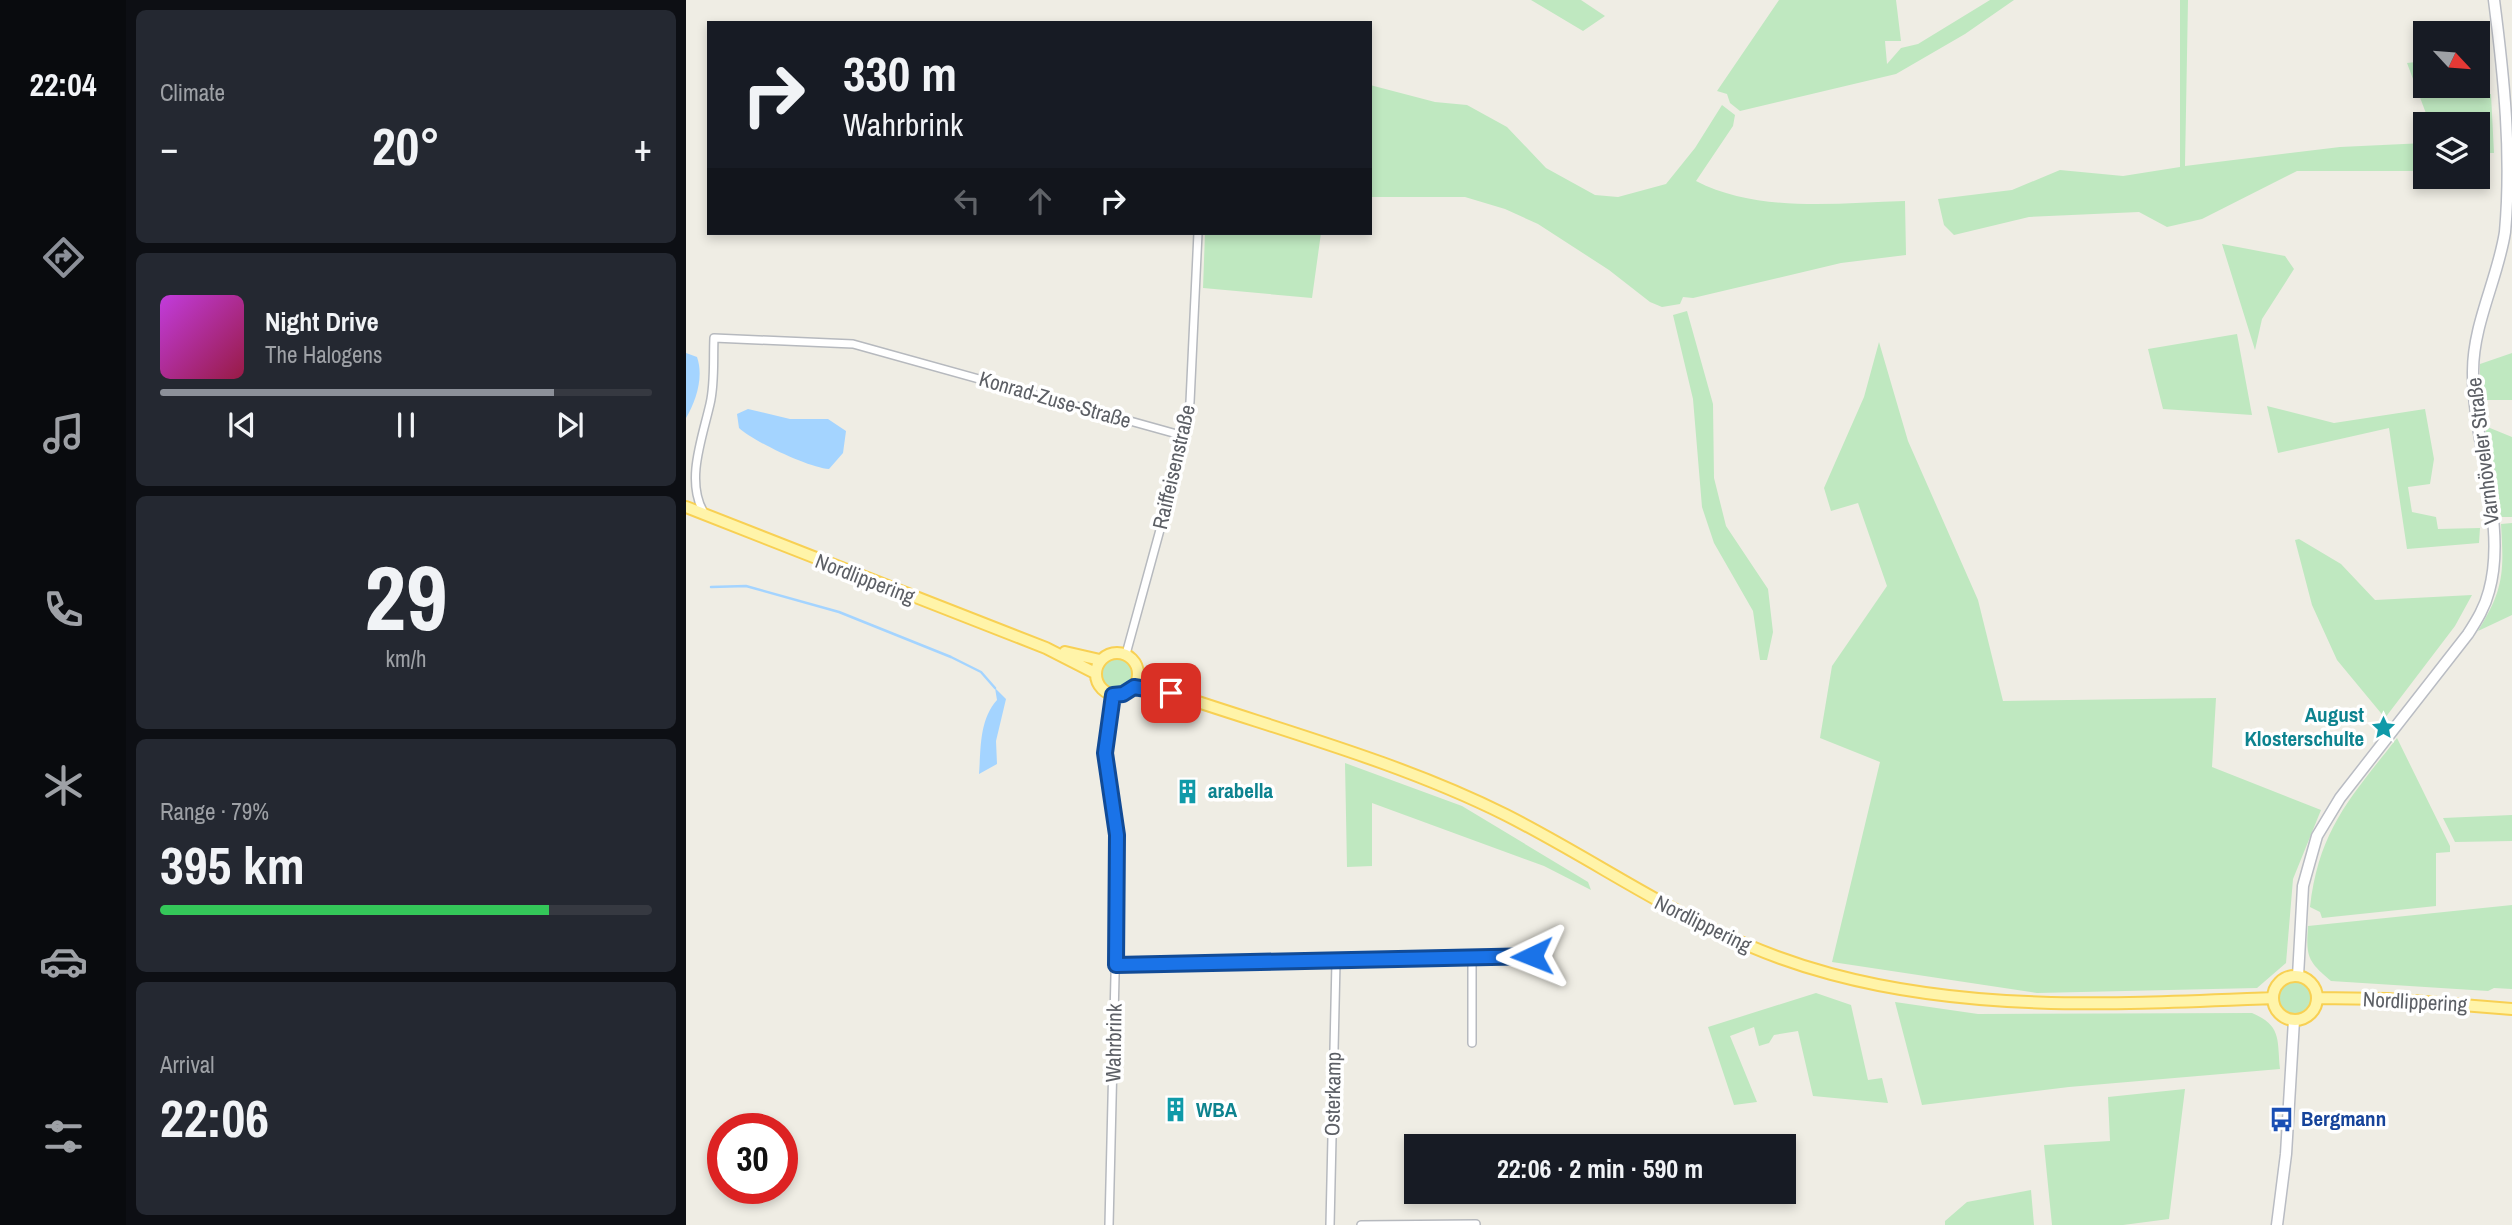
<!DOCTYPE html>
<html lang="en">
<head>
<meta charset="utf-8">
<style>
	body { margin:0; font-family:"Archivo Narrow",sans-serif; background:#242831; color:#f1f3f6; height:100vh; display:flex; flex-direction:column; font-size:26px; white-space:nowrap }
	* { box-sizing:border-box; margin:0 }
	p { font-size:23px; color:#9ea1a6 }
	.icon { flex:none; width:38px; height:38px; fill:none; stroke:currentColor; stroke-width:2; stroke-linecap:round; stroke-linejoin:round }
	.map { position:relative; flex:1; overflow:hidden }
	.side { display:flex; flex-direction:column; gap:10px; padding:10px; background:#0d0f14; width:560px }
	.side>* { flex:none }
	.top-card { position:absolute; left:21px; top:21px; width:665px; height:214px; border-radius:0px; box-shadow:0 4px 10px #0003; background:#171b24; color:#f1f3f6; overflow:hidden }
	.needle { width:46px; rotate:116deg }
	.fabs { position:absolute; left:1727px; top:21px; display:grid; gap:14px }
	.fabs a { display:grid; place-items:center; width:77px; height:77px; border-radius:0px; background:#171b24; box-shadow:0 4px 10px #0003; font-size:35px }
	.speed { position:absolute; left:21px; top:1113px; display:flex; gap:14px; font-size:35px; font-weight:700; text-align:center }
	.speed>* { display:grid; place-content:center; width:91px; height:91px; border-radius:50%; background:#171b24; box-shadow:0 4px 10px #0003; line-height:1 }
	.speed .limit { border:10px solid #d22; background:#fff; color:#111 }
	.pin { position:absolute; display:grid; place-items:center; width:60px; height:60px; color:#fff; margin:-30px; border-radius:14px; box-shadow:0 4px 10px #0006 }
	.me { position:absolute; width:77px; margin:-38px; rotate:268deg; stroke-linejoin:round; filter:drop-shadow(0 0 5px #0008) }
	.turn { display:flex; align-items:center; gap:24px; height:147px; padding:0 21px; font-size:32px }
	.turn .icon { width:91px; height:91px; stroke-width:2.5 }
	.turn b { display:block; font-size:49px; line-height:60px }
	.lanes { display:flex; align-items:center; height:66px; padding:0 21px; background:#0003; justify-content:center; gap:35px; direction:ltr }
	.lanes .off { opacity:.35 }
	.big { font-size:52px; font-weight:700; line-height:1.1 }
	.side .widget { flex:1; display:flex; flex-direction:column; justify-content:center; gap:10px; min-width:0; padding:0 24px; border-radius:10px; background:#242831 }
	.side .dial { align-items:center; gap:0 }
	.dial b { font-size:91px; line-height:1 }
	.song { display:flex; align-items:center; gap:21px }
	.cover { width:84px; height:84px; border-radius:10px; background:linear-gradient(135deg,hsl(290 70% 55%),hsl(340 70% 35%)) }
	.played { height:7px; border-radius:4px; background:linear-gradient(90deg,#8c9099 80%,#363941 80%) }
	.keys { display:flex; justify-content:space-around; direction:ltr }
	.heat { display:flex; justify-content:space-between; align-items:center; font-size:38px; direction:ltr }
	.charge { height:10px; border-radius:5px; background:linear-gradient(90deg,#34c759 79%,#363941 0) }
	.trip { position:absolute; left:718px; top:1134px; width:392px; height:70px; border-radius:0px; background:#171b24; box-shadow:0 4px 10px #0003; font-weight:700; line-height:70px; text-align:center }
	main { display:flex; flex:1; min-height:0 }
	.tab-bar { display:flex; flex-direction:column; width:126px; justify-content:space-around; align-items:center; background:#090b0e; color:#9ea1a6 }
	.tab-bar .icon { width:49px; height:49px }
	.tab-bar .on { color:#8c9099 }
	.tab-bar b { font-size:32px; color:#f1f3f6 }
	.map>svg:first-child { display:block }
</style>
</head>
<body>
<main>
<nav class="tab-bar">
<b>22:04</b>
<svg class="icon on" aria-label="directions" viewBox="0 0 24 24"><path d="M12 3l9 9-9 9-9-9zM9 14v-3h6M13 9l2 2-2 2"/></svg>
<svg class="icon" aria-label="music" viewBox="0 0 24 24"><path d="M9 18V5l10-2v13"/><circle cx="6" cy="18" r="3"/><circle cx="16" cy="16" r="3"/></svg>
<svg class="icon" aria-label="phone" viewBox="0 0 24 24"><path d="M5 4h4l2 5-3 2q2 4 5 5l2-3 5 2v4C11 20 4 13 5 4z"/></svg>
<svg class="icon" aria-label="climate" viewBox="0 0 24 24"><path d="M12 3v18M4 7l16 10M4 17L20 7"/></svg>
<svg class="icon" aria-label="car" viewBox="0 0 24 24"><path d="M5 17H2v-5l4-1 3-4h7l3 4 3 1v5h-3M9 17h6M6 11h13"/><circle cx="7" cy="17" r="2"/><circle cx="17" cy="17" r="2"/></svg>
<svg class="icon" aria-label="filters" viewBox="0 0 24 24"><path d="M4 7h16M4 17h16"/><circle cx="9" cy="7" r="2"/><circle cx="15" cy="17" r="2"/></svg>
</nav>
<section class="side">
<div class="widget"><p>Climate</p>
<div class="heat"><a>−</a><b class="big">20°</b><a>+</a></div>
</div>
<div class="widget">
<div class="song"><i class="cover"></i><div><b>Night Drive</b><p>The Halogens</p></div></div>
<div class="played"></div>
<div class="keys"><svg class="icon" aria-label="previous" viewBox="0 0 24 24"><path d="M18 5L8 12l10 7zM5 5v14"/></svg><svg class="icon" aria-label="pause" viewBox="0 0 24 24"><path d="M8 5v14M16 5v14"/></svg><svg class="icon" aria-label="next" viewBox="0 0 24 24"><path d="M6 5l10 7-10 7zM19 5v14"/></svg></div>
</div>
<div class="widget dial"><b>29</b><p>km/h</p></div>
<div class="widget"><p>Range · 79%</p><b class="big">395 km</b><div class="charge"></div></div>
<div class="widget"><p>Arrival</p><b class="big">22:06</b></div>
</section>
<div class="map">
<svg width="1826" height="1225" viewBox="0 0 1826 1225">
	<rect width="100%" height="100%" fill="#efede4"/>
	<path fill="#bfe8c0" d="M845 0H895L919 16 897 31Z
		M1093 0H1210L1215 41H1199L1201 64 1215 48 1232 44 1304 0H1328L1279 34 1210 74 1054 111 1044 103 1041 94 1031 91Z
		M1494 0H1502L1499 166 1654 147 1739 143V152L1728 171H1611L1516 219 1481 227 1453 212 1343 217 1268 235 1258 225 1252 199 1326 190 1374 170 1437 176 1494 167Z
		M1739 61 1740 86H1749L1750 96 1805 94 1808 153H1792V124H1744L1721 63Z
		M684 85 749 102 781 105 821 127 860 168 909 195 932 197 980 184 1009 148 1036 105 1049 115 1047 126 1010 181C1072 213 1151 203 1219 201L1220 255 1155 263 1007 298 997 297 994 304 976 307 964 302 923 270 852 224 819 209 779 197H684Z
		M519 233H635L626 298 517 288Z
		M1536 244 1599 256 1608 269 1576 319 1569 350Z
		M1001 311 1027 404 1028 478 1040 526 1082 589 1087 632 1081 660H1074L1067 611 1028 543 1016 507 1007 399 987 315Z
		M1551 334 1566 415 1477 409 1462 349Z
		M1193 342 1222 441 1292 600 1317 701 1530 698 1526 767 1635 810 1607 879 1600 963 1571 988 1351 993 1146 962 1194 762 1134 738 1146 666 1201 586 1172 503 1145 511 1138 488 1178 397Z
		M1826 353V400H1794V364Z
		M1581 406 1648 423 1739 409 1748 459 1744 484 1722 487 1726 512 1750 517 1752 529 1794 528 1793 543 1721 549 1703 428 1592 453Z
		M1799 426 1826 437V517H1812Z
		M1826 523V615L1792 631C1818 589 1818 573 1815 524Z
		M1613 539 1655 564 1689 600 1786 595 1769 626 1699 718 1651 660 1626 605 1609 540Z
		M413 674a17 17 0 1 1 34 0a17 17 0 1 1-34 0Z
		M1711 738 1764 846V852L1750 853V906L1636 918 1634 912 1624 907C1633 829 1665 797 1711 738Z
		M659 763 776 806 902 882 905 890 858 866 686 803V866L661 867Z
		M1826 815V841L1769 842 1757 818Z
		M1826 905V989L1808 988 1802 991 1645 981C1621 961 1620 956 1622 926Z
		M1592 998a17 17 0 1 1 34 0a17 17 0 1 1-34 0Z
		M1130 993 1165 1005 1182 1080 1196 1078 1202 1103 1127 1096 1112 1031 1088 1035 1083 1043 1073 1046 1068 1027 1044 1036 1071 1102 1048 1105 1022 1027Z
		M1209 1002 1292 1014 1566 1013C1596 1026 1591 1039 1594 1069L1383 1087 1236 1105Z
		M1499 1089 1483 1219 1437 1225H1366L1358 1145 1424 1141 1422 1097Z
		M1345 1190 1348 1225H1259V1221L1281 1202Z"/>
	<path fill="#a4d4ff" d="M0 353 11 357C18 377 10 401 0 418Z
		M62 409 104 419H142L160 431 157 453 143 469C123 468 67 441 53 428L51 414Z
		M309 688 320 699 310 741 311 764 293 774C295 749 293 720 311 700Z"/>
	<g fill="none" stroke-linecap="round" stroke-linejoin="round">
		<path stroke="#a4d4ff" stroke-width="2.5" d="M25 587 60 586 153 612 265 657 295 672 309 688"/>
		<defs>
			<path id="street" d="M17 511C0 480 16 439 24 404 29 383 27 360 28 338L167 344 498 436
				M440 654 486 486 504 402 512 233
				M786 958V1043
				M430 965 846 956
				M423 1225 432 852 419 753 427 695
				M644 1225 650 962
				M675 1225 790 1224"/>
			<path id="secondary" d="M1612 976 1617 886 1631 836 1654 798 1782 634C1791 620 1799 607 1803 591 1822 523 1786 441 1787 371 1787 324 1812 278 1819 232 1826 154 1818 78 1808 0
				M1591 1225 1600 1154 1608 1020"/>
			<path id="primary" d="M0 507 360 648 409 673
				M379 652 414 660
				M410 674a21 21 0 1 1 42 0a21 21 0 1 1-42 0Z
				M452 673 479 690
				M448 687 485 693C597 731 714 762 820 815 932 872 1019 941 1145 974 1290 1013 1439 1004 1587 998
				M1587 998a22 22 0 1 1 44 0a22 22 0 1 1-44 0Z
				M1631 998 1702 999 1826 1009"/>
		</defs>
		<use href="#street" stroke="#b6b9be" stroke-width="10"/>
		<use href="#secondary" stroke="#b9bcc3" stroke-width="13"/>
		<use href="#primary" stroke="#f8d053" stroke-width="14"/>
		<use href="#street" stroke="#fff" stroke-width="7"/>
		<use href="#secondary" stroke="#fff" stroke-width="10"/>
		<use href="#primary" stroke="#fff4a9" stroke-width="10"/>
	</g>
	<g fill="none" stroke-linecap="round" stroke-linejoin="round">
		<defs>
			<path id="route" d="M485 693 448 687 437 694 427 695 419 753 431 835 430 965 846 956"/>
		</defs>
		<use href="#route" stroke="#114b97" stroke-width="18"/>
		<use href="#route" stroke="#1a73e8" stroke-width="12"/>
	</g>
	<defs>
		<symbol id="sight-bare" viewBox="-9 -9 18 18"><path d="M0-6L1.8-2.2L6-1.7L2.9 1.2L3.7 5.4L0 3.3L-3.7 5.4L-2.9 1.2L-6-1.7L-1.8-2.2Z" fill="#0f9aa8" stroke="#fff" stroke-width="2.5" paint-order="stroke"/></symbol>
		<symbol id="building-bare" viewBox="-9 -9 18 18"><path d="M-4-6H4V6H1V3H-1V6H-4ZM-2.5-4.3h1.7v1.8h-1.7ZM.8-4.3h1.7v1.8H.8ZM-2.5-1h1.7V.8h-1.7ZM.8-1h1.7V.8H.8Z" fill="#0f9aa8" stroke="#fff" stroke-width="2.5" paint-order="stroke"/></symbol>
		<symbol id="bus-bare" viewBox="-9 -9 18 18"><path d="M-5-6H5V4H4V6H2V4H-2V6H-4V4H-5ZM-3.5-4V0h7V-4ZM-3.5 1.2v1.5H-2V1.2ZM2 1.2v1.5H3.5V1.2Z" fill="#1a4fb4" stroke="#fff" stroke-width="2.5" paint-order="stroke"/></symbol>
	</defs>
	<g fill-rule="evenodd">
		<use href="#sight-bare" x="1680" y="710" width="35" height="35"/>
		<use href="#building-bare" x="484" y="774" width="35" height="35"/>
		<use href="#building-bare" x="472" y="1092" width="35" height="35"/>
		<use href="#bus-bare" x="1578" y="1102" width="35" height="35"/>
	</g>
	<g text-anchor="middle" stroke-width="7" stroke-linejoin="round" paint-order="stroke">
		<g font-size="21" fill="#5c5f65" stroke="#fff">
			<text transform="translate(369 400) rotate(16)" y="7">Konrad-Zuse-Straße</text>
			<text transform="translate(1797 451) rotate(-97)" y="7">Varnhöveler Straße</text>
			<text transform="translate(488 467) rotate(-77)" y="7">Raiffeisenstraße</text>
			<text transform="translate(179 579) rotate(21)" y="7">Nordlippering</text>
			<text transform="translate(1017 924) rotate(26)" y="7">Nordlippering</text>
			<text transform="translate(1729 1002) rotate(3)" y="7">Nordlippering</text>
			<text transform="translate(428 1043) rotate(-89)" y="7">Wahrbrink</text>
			<text transform="translate(647 1094) rotate(-89)" y="7">Osterkamp</text>
		</g>
		<g font-size="21" font-weight="bold" fill="#0d838f" stroke="#fff" text-anchor="start">
			<text x="1678" y="722" text-anchor="end">August<tspan x="1678" dy="24">Klosterschulte</tspan></text>
			<text x="522" y="798">arabella</text>
			<text x="510" y="1117">WBA</text>
		</g>
		<g font-size="21" font-weight="bold" fill="#164399" stroke="#fff" text-anchor="start">
			<text x="1615" y="1126">Bergmann</text>
		</g>
	</g>
</svg>
<div class="fabs">
<a><svg class="needle" viewBox="-14 -14 28 28"><path d="M0-13l5 13h-10z" fill="#e53935"/><path d="M0 13l5-13h-10z" fill="#9ea1a6"/></svg></a>
<a><svg class="icon" aria-label="layers" viewBox="0 0 24 24"><path d="M12 4l9 5-9 5-9-5zM3 14l9 5 9-5"/></svg></a>
</div>
<div class="speed"><div class="limit">30</div></div>
<div class="pin" style="left:485px;top:693px;background:#d93025"><svg class="icon" aria-label="arrive" viewBox="0 0 24 24"><path d="M6 21V4h12l-3 4 3 4H6"/></svg></div>
<svg class="me" style="left:846px;top:956px" viewBox="-20 -20 40 40"><path d="M0-17L14 15 0 8-14 15z" fill="#1a73e8" stroke="#fff" stroke-width="4"/></svg>
<div class="trip">22:06 · 2 min · 590 m</div>
<div class="top-card">
<div class="turn"><svg class="icon" aria-label="right" viewBox="0 0 24 24"><path d="M7 20v-9h11M14 6l5 5-5 5"/></svg><div><b>330 m</b>Wahrbrink</div></div>
<div class="lanes"><svg class="icon off" aria-label="left" viewBox="0 0 24 24"><path d="M17 20v-9H6M10 6l-5 5 5 5"/></svg><svg class="icon off" aria-label="ahead" viewBox="0 0 24 24"><path d="M12 20V5M6 11l6-6 6 6"/></svg><svg class="icon" aria-label="right" viewBox="0 0 24 24"><path d="M7 20v-9h11M14 6l5 5-5 5"/></svg></div>
</div>
</div>
</main>
</body>
</html>
